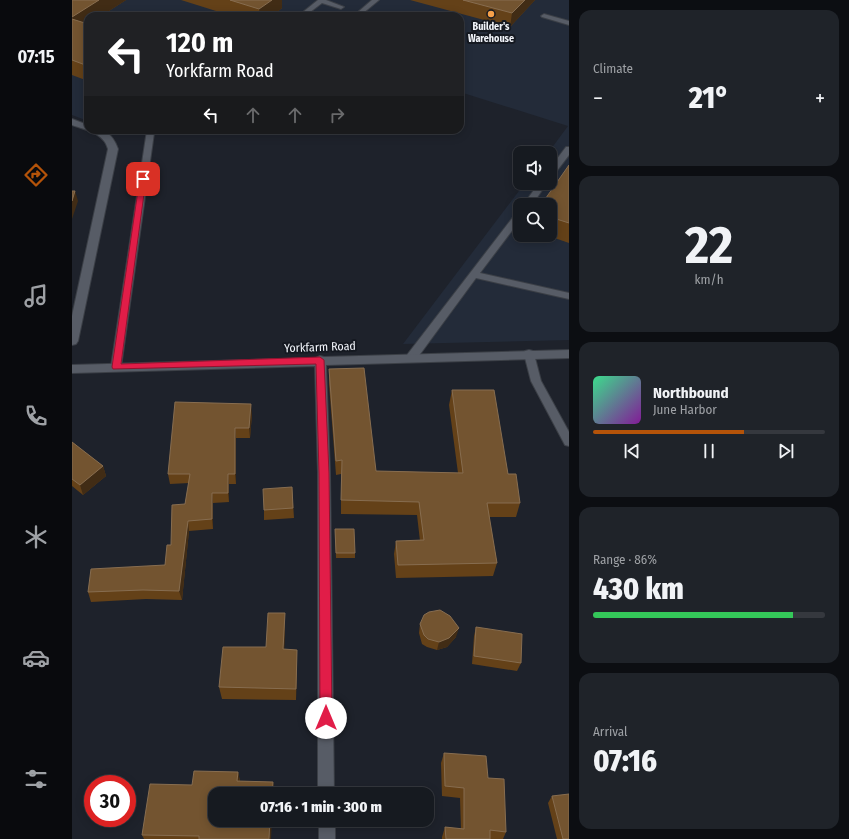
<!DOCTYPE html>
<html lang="en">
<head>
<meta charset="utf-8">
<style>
	body { margin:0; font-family:"Fira Sans Condensed",sans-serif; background:#1f2329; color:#f1f3f6; height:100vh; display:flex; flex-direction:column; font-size:15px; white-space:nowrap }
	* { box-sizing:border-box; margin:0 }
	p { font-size:13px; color:#9ea1a5 }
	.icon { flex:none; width:22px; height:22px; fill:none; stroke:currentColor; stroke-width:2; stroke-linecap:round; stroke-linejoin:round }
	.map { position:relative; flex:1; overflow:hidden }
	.sheet { display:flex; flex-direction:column; gap:10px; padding:10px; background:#0c0e12; width:280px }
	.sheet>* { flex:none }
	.hud { position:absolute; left:12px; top:12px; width:380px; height:122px; border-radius:12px; box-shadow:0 2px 10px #0003,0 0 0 1px #35383e; background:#202124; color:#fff; overflow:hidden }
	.tools { position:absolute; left:441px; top:146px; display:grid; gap:8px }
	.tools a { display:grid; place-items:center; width:44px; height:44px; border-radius:8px; background:#161a20; box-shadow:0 2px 10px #0003,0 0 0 1px #35383e; font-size:20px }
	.speed { position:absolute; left:12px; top:775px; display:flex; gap:8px; font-size:20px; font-weight:700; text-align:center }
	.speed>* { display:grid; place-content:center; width:52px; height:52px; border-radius:50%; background:#161a20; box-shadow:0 2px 10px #0003,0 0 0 1px #35383e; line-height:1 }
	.speed .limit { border:6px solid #d22; background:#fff; color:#111 }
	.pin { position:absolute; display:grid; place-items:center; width:34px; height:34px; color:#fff; margin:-17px; border-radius:8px; box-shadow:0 2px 6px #0006 }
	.me { position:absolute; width:44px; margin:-22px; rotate:0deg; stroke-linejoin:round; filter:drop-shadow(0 0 3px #0008) }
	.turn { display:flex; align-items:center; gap:14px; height:84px; padding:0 16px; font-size:18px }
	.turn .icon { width:52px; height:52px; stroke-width:2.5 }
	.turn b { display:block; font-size:28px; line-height:34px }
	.lanes { display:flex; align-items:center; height:38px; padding:0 16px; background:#0003; justify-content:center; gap:20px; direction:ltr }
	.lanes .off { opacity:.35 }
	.big { font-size:30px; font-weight:800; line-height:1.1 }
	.sheet .widget { flex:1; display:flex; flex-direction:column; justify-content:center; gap:6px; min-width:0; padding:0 14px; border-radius:12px; background:#1f2329 }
	.sheet .dial { align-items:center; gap:0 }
	.dial b { font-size:52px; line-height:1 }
	.song { display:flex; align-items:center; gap:12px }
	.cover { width:48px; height:48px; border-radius:6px; background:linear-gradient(135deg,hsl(150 70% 55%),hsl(290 70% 35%)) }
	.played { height:4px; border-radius:2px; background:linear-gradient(90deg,#b45309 65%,#35383e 65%) }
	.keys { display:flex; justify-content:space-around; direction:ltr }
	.heat { display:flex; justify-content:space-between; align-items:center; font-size:22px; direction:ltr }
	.charge { height:6px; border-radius:3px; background:linear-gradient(90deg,#34c759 86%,#35383e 0) }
	.trip { position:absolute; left:136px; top:787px; width:226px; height:40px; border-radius:12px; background:#161a20; box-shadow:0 2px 10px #0003,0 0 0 1px #35383e; font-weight:800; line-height:40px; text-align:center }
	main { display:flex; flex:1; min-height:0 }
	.dock { display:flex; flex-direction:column; width:72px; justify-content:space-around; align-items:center; background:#090a0d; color:#9ea1a5 }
	.dock .icon { width:28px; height:28px }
	.dock .selected { color:#b45309 }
	.dock b { font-size:18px; color:#f1f3f6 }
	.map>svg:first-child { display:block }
</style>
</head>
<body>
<main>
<nav class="dock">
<b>07:15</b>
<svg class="icon selected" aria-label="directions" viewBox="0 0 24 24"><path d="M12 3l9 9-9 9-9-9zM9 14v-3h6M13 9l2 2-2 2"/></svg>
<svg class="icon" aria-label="music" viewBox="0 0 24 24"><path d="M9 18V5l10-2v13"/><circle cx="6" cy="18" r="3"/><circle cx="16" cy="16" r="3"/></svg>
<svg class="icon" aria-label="phone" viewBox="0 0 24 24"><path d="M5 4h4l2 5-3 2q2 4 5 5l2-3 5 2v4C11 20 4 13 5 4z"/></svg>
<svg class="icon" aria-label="climate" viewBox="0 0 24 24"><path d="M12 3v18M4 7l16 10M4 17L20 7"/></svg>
<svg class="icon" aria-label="car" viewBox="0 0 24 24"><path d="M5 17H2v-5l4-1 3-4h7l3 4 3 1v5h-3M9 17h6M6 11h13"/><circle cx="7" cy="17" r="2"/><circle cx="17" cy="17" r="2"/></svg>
<svg class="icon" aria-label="filters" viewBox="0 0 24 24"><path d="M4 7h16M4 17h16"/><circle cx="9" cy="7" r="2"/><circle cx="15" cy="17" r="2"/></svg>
</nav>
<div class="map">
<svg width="497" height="839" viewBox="0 0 497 839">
	<rect width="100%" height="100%" fill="#1e222b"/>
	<path fill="#232b39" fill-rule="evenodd" d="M0 0H497V340L331 344 453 183H478V153H476L496 126 388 92V16H16V121L0 115ZM448 205H478V235H448Z"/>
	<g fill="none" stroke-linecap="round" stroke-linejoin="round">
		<defs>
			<path id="service" d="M246 0H254L272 7 269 9 250 3 233 16H226Z
				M300 0H307L290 14H286V12Z
				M472 14 497 21V25L470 17 469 16Z
				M75 130H84L82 133 49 367 48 370H40L39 367Z
				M494 147H497V155L481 176 478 177V168Z
				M467 183H475L460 205H451Z
				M448 211V220L408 273 497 293V299L404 278 343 361H335L334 358 335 355 445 212Z
				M457 350 461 351 462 354 469 381 497 432V446L493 445 459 381 452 354 453 351Z"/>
			<path id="minor" d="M0 119 16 125V130C32 130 40 132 46 149L6 341 4 344 0 345V316L36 149C32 133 14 130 0 125Z
				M497 350V358L254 365 258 473 262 794H246V473L243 366 0 373V365L244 358 248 356 252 357Z
				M247 820H263V839H247Z"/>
		</defs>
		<use href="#service" stroke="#3b3f46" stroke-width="2"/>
		<use href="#minor" stroke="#3b3f46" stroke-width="2"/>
		<use href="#service" fill="#575c66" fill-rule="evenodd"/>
		<use href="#minor" fill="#575c66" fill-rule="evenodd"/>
	</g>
	<path fill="#644118" d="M0 0H54L29 16H16V81L0 75Z
		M109 0H210V8L200 16H160Z
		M338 0H463L438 27Z
		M497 165V243L474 235H478V205Z
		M257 369 304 471 386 473 377 405 380 390 436 474 448 503 444 517H417L425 563 421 576 324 578 322 554 324 541H348L345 515 269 514V474L264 475 257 384Z
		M180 414 178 438H164V484H157V502L141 503V529L117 531 110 600 74 599 19 602 16 592 93 565 99 545 113 504 117 483 98 484 96 474Z
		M0 442 31 466 34 476 11 495 0 486Z
		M220 487 222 518 192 520V510Z
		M263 529 283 553V558H264Z
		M348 624 384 637 375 647 365 650 355 647 350 644 347 633Z
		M213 626 212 649 225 650V662L224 700 150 699 147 687 194 647Z
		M404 627 449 663 445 671 400 664 402 636Z
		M372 753 416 778 434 832 431 839H370V837L373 827 389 829 388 798 370 796 369 763Z
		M166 772 168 781 201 782 202 794H143L199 839H72L70 835 120 785Z
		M480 796 497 839H485L476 803Z"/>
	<path fill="#412c15" d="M27 0H54L29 16H16V24L0 31V17Z
		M196 0H210V8L200 16H188L187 9Z
		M453 0H463L438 27 440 13Z
		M3 191 6 201 0 219V201Z
		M179 404 180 414 178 438 177 428Z
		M163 428 164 438V484L163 474Z
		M31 466 34 476 11 495 8 485Z
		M156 474 157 484V502L156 493Z
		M140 493 141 503V529L140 519Z
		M116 521 117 531 110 600 107 591Z
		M213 613V626L212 661 211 649Z
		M387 628 384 637 375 647 365 650 367 642Z
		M225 650V662L224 700V689Z
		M166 772 168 782 165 781Z
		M201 782 202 792V794H200Z
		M198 820H200L199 839H197Z"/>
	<path fill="#735430" stroke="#876d50" d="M0 0H27L0 17Z
		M158 0H200L187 9Z
		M391 0H453L440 13Z
		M0 19 16 24V66L0 60Z
		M497 165V223L478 217V205H469Z
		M0 191H3L0 201Z
		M292 368 304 471 391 473 380 390H422L436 474H444L448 503H415L425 563 326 565 324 541 352 540 347 502 269 500 270 460 264 461 257 369Z
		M103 402 179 404 177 428H163V474H156V493H140V519L116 521 107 591 71 590 16 592 19 569 93 565 95 545H99L100 505 113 504 118 474H96Z
		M0 442 31 466 8 485 0 479Z
		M220 487 221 508 192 510 191 489Z
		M263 529H282L283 553H264Z
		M368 610 378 616 387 628 377 638 367 642 356 639 352 635 348 624 352 615 357 612Z
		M196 613H213L211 649 225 650 224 689 147 687 151 647H194Z
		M404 627 450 634 449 663 402 656Z
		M372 753 414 756 416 778 432 779 434 832 418 830V839H374L373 827 392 829V788L373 786Z
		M122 771 166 772 165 781 201 782 200 794H143V820H198L197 839H127V836L70 835 78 784 120 785Z
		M497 794V839H491L480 796Z"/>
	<path fill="#e11d48" stroke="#92132f" d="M68 177H71L74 179 49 364 248 357 252 360 257 473 260 718 258 722 254 723 250 722 248 718 247 473 244 364 41 369 40 367Z"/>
	<circle fill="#f7a14a" stroke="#151921" stroke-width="1.5" cx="419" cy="14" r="4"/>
	<g text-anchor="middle" stroke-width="4" stroke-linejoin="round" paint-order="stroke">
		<g font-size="10" font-weight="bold" fill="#f2f5fb" stroke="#151921">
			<text x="419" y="30">Builder's<tspan x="419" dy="12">Warehouse</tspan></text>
		</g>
		<g font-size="12" fill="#f2f5fb" stroke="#151921">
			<text transform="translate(248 347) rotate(-2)" y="4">Yorkfarm Road</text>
		</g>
	</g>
</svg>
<div class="tools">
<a><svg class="icon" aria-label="sound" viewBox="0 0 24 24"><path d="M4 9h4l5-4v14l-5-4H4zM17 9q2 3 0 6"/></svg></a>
<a><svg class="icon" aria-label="search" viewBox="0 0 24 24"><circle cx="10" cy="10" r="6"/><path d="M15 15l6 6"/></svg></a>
</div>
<div class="speed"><div class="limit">30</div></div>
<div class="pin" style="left:71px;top:179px;background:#d93025"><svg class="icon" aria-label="arrive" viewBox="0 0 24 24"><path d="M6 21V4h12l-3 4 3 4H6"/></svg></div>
<svg class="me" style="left:254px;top:718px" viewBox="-20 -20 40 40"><circle r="19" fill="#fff"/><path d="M0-13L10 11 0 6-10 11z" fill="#e11d48"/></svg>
<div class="trip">07:16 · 1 min · 300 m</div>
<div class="hud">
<div class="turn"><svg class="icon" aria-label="left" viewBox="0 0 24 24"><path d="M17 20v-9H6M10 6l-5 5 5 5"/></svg><div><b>120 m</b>Yorkfarm Road</div></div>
<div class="lanes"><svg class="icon" aria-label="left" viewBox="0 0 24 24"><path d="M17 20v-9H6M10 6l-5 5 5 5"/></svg><svg class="icon off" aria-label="ahead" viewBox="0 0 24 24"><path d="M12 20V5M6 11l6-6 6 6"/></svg><svg class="icon off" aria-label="ahead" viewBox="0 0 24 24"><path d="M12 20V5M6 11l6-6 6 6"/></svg><svg class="icon off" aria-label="right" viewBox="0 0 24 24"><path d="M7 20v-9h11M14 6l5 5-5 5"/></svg></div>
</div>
</div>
<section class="sheet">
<div class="widget"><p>Climate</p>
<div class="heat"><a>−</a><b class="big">21°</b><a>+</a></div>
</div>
<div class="widget dial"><b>22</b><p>km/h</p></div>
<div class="widget">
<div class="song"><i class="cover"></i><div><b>Northbound</b><p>June Harbor</p></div></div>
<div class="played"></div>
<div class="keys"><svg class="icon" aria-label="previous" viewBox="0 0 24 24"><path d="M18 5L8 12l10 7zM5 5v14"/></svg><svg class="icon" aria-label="pause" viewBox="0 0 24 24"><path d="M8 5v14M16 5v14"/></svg><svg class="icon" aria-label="next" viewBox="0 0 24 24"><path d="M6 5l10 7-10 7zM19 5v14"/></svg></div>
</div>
<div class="widget"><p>Range · 86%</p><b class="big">430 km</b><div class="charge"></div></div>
<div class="widget"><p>Arrival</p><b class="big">07:16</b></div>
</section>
</main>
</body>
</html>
